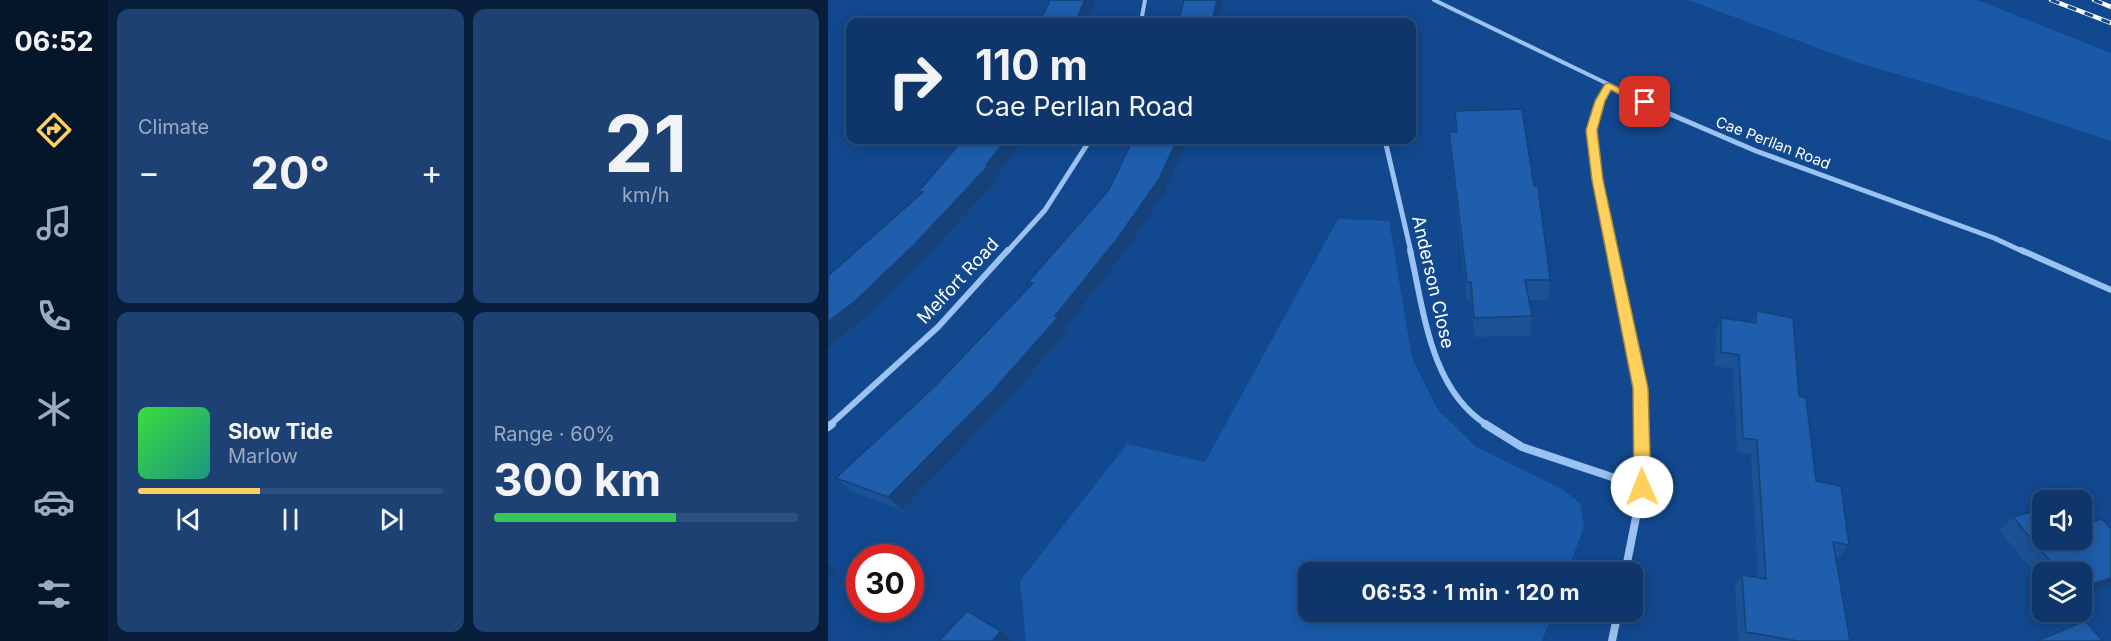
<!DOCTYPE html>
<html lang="en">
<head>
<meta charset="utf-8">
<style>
	body { margin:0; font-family:Inter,sans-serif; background:#1c4172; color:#f1f3f6; height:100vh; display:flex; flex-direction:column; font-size:22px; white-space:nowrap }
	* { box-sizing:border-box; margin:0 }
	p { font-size:20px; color:#9babc1 }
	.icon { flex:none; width:33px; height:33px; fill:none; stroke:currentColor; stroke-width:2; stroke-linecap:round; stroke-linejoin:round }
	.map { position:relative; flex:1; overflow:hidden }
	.sheet { display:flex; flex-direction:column; gap:9px; padding:9px; background:#081e3a; width:720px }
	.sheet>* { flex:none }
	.guide { position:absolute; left:18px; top:18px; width:570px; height:126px; border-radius:12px; box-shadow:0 3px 15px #0003,0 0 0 2px #2e507e; background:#0e366a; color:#f1f3f6; overflow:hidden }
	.buttons { position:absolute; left:1204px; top:490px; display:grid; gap:12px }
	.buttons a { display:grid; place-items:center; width:60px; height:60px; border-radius:12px; background:#0e366a; box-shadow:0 3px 15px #0003,0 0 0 2px #2e507e; font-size:30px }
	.speed { position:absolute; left:18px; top:544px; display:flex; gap:12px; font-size:30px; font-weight:700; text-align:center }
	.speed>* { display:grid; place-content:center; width:78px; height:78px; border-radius:50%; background:#0e366a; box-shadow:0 3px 15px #0003,0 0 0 2px #2e507e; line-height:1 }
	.speed .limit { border:9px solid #d22; background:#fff; color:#111 }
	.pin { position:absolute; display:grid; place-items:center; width:51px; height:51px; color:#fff; margin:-26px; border-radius:12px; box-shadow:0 3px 9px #0006 }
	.me { position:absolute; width:66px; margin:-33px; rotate:359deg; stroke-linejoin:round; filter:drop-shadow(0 0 4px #0008) }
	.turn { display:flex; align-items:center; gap:21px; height:126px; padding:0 30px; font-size:27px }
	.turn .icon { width:78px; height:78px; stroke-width:2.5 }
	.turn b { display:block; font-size:42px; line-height:51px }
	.big { font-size:45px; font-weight:700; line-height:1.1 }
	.sheet .widget { flex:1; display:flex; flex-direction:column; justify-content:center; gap:9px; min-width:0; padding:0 21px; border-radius:12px; background:#1c4172 }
	.sheet .dial { align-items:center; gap:0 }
	.dial b { font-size:78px; line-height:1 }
	.song { display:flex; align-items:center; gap:18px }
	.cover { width:72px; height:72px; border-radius:9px; background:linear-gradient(135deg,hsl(120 70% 55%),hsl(170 70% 35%)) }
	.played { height:6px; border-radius:3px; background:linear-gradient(90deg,#ffd05c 40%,#2e507e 40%) }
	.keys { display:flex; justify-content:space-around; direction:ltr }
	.heat { display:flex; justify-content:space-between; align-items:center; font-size:33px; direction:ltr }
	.charge { height:9px; border-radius:4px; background:linear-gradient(90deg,#34c759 60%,#2e507e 0) }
	.sheet .tiles { flex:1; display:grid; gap:9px; grid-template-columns:repeat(2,1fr) }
	.trip { position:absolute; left:470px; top:562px; width:345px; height:60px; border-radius:12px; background:#0e366a; box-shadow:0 3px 15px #0003,0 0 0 2px #2e507e; font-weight:700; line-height:60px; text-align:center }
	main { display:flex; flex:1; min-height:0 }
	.dock { display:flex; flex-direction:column; width:108px; justify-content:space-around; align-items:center; background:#06162a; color:#9babc1 }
	.dock .icon { width:42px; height:42px }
	.dock .selected { color:#ffd05c }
	.dock b { font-size:27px; color:#f1f3f6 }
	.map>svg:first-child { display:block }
</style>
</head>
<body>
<main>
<nav class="dock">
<b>06:52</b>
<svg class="icon selected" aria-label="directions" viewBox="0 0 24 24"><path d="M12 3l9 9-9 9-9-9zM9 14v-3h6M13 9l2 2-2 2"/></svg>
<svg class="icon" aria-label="music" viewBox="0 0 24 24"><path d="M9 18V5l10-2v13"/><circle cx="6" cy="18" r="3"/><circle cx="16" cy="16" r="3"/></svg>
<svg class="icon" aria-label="phone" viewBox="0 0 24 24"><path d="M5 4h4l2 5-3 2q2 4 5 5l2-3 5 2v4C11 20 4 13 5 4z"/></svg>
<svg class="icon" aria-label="climate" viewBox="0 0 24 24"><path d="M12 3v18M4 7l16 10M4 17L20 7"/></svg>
<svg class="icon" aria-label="car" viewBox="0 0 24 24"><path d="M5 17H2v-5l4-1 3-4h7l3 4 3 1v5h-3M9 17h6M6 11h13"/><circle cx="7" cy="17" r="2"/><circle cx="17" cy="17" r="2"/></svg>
<svg class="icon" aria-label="filters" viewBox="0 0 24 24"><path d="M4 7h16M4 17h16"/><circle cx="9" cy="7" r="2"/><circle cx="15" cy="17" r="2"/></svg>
</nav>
<section class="sheet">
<div class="tiles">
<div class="widget"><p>Climate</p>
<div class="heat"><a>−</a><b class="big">20°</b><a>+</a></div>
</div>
<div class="widget dial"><b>21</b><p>km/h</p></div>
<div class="widget">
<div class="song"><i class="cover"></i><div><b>Slow Tide</b><p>Marlow</p></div></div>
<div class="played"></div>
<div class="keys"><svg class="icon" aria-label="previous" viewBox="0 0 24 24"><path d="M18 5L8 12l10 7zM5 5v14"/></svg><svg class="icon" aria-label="pause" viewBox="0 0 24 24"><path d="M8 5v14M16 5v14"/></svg><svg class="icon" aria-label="next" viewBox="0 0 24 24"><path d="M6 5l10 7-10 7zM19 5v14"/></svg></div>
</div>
<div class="widget"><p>Range · 60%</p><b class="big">300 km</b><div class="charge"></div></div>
</div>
</section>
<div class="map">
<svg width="1283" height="641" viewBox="0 0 1283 641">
	<rect width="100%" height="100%" fill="#12488e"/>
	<path fill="#1959a8" d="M860 0H1149L1283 53V141L1184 108 1028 62Z
		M510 219 561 221 584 358 610 410 648 447 734 489 752 503 756 526 739 573H480V612H725L714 641H198L192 581 299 444 377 462Z"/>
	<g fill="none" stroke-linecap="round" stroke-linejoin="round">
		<path stroke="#9bc2f2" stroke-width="4" d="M606 0 838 112
			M313 22 317 0
			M768 112 781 86"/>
		<path stroke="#9bc2f2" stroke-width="5" d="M769 111 763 130 770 180 785 252
			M835 111 928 151 1166 238 1196 252
			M557 140 583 252
			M179 252 217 210 262 140"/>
		<path stroke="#9bc2f2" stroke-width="6" d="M582 250C596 311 602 389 659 425
			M784 250 813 388V425
			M1193 250 1283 290
			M2 425 110 327 180 250"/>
		<path stroke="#9bc2f2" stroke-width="8" d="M657 424 694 447 814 487
			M0 427 4 424
			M797 573 814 487 813 424
			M784 641 790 612"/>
		<defs>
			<path id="rail" d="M1223 0 1283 23
				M1266 0 1283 7"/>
		</defs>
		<use href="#rail" stroke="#fff" stroke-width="4.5"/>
		<use href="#rail" stroke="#12488e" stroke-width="3" stroke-dasharray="9" stroke-linecap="butt"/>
	</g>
	<path fill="#1b5195" d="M627 111 722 280 720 300H701L704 316 702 336 646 337 643 301H639L622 151 621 132H628Z
		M336 193 296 253 237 328 239 331 173 408 74 510 23 491 8 478 106 387 202 286 200 282Z
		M928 311 971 396 988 481 1021 545 1011 558 1008 557 1022 641H910L907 587 914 575 930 577 923 454 909 452 905 369 887 366 888 332 893 318 924 323Z
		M1185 517 1215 540 1283 585 1254 594V573H1215V583L1171 530Z"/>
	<path fill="#164279" d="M257 0H267L258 22H247Z
		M389 0H395L390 22H384Z
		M178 140H195L167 179 168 181 95 260 39 315 0 348V322L158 165Z
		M349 140H360L336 193 296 253 237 328 239 331 173 408 74 510 60 497 227 316Z
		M0 564 10 571 0 580Z
		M1283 578V585L1254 594V587Z
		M173 631 184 641H164Z"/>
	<path fill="#1f5ead" stroke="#164279" stroke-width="1.5" d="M222 0H257L247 22H212Z
		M356 0H389L384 22H350Z
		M694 109 706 186H710L722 280H697L704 316 646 318 643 282H639L621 132H629L627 111Z
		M135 140H178L158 165 160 166 85 246 27 301 0 322V276L95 192H90Z
		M305 140H349L331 179 289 239 227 316H231L163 393 60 497 8 478 106 387 205 283 200 282 280 191Z
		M928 311 965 318 971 396 978 398 988 481 1013 486 1021 545 1005 542 1022 641H970L918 632 914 575 938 579 929 440 915 438 911 355 893 352V318L928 323Z
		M1215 509V540H1254V524L1274 519 1283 529V578L1254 587V573H1232L1185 517Z
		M139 611 173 631 164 641H111Z
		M1257 621 1275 641H1209Z"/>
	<path fill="#ffd05c" stroke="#a6873c" stroke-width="1.5" d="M781 83 821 102 813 105 783 90 777 101 769 130 775 180 820 388 823 487 820 492 814 494 808 492 806 487 805 388 764 180 758 130 767 101 777 84Z"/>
	<g text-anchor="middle" stroke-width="6" stroke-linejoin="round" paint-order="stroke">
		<g font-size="15" fill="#fff" stroke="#12488e">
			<text transform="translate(945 143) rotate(21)" y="5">Cae Perllan Road</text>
		</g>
		<g font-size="18" fill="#fff" stroke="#12488e">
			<text transform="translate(130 281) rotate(-47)" y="6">Melfort Road</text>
			<text transform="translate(605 282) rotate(77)" y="6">Anderson Close</text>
		</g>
	</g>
</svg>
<div class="buttons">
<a><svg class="icon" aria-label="sound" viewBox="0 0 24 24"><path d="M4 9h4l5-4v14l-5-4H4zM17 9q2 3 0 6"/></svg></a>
<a><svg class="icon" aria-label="layers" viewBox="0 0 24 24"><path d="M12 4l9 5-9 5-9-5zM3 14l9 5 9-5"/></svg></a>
</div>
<div class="speed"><div class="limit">30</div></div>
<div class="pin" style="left:817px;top:102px;background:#d93025"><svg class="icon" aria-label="arrive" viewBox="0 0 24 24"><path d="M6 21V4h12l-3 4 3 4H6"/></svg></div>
<svg class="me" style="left:814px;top:487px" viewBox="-20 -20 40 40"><circle r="19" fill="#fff"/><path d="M0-13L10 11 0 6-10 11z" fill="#ffd05c"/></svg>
<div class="trip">06:53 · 1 min · 120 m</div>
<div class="guide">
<div class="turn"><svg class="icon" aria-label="right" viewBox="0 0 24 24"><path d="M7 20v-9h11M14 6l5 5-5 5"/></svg><div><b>110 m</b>Cae Perllan Road</div></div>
</div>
</div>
</main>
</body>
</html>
